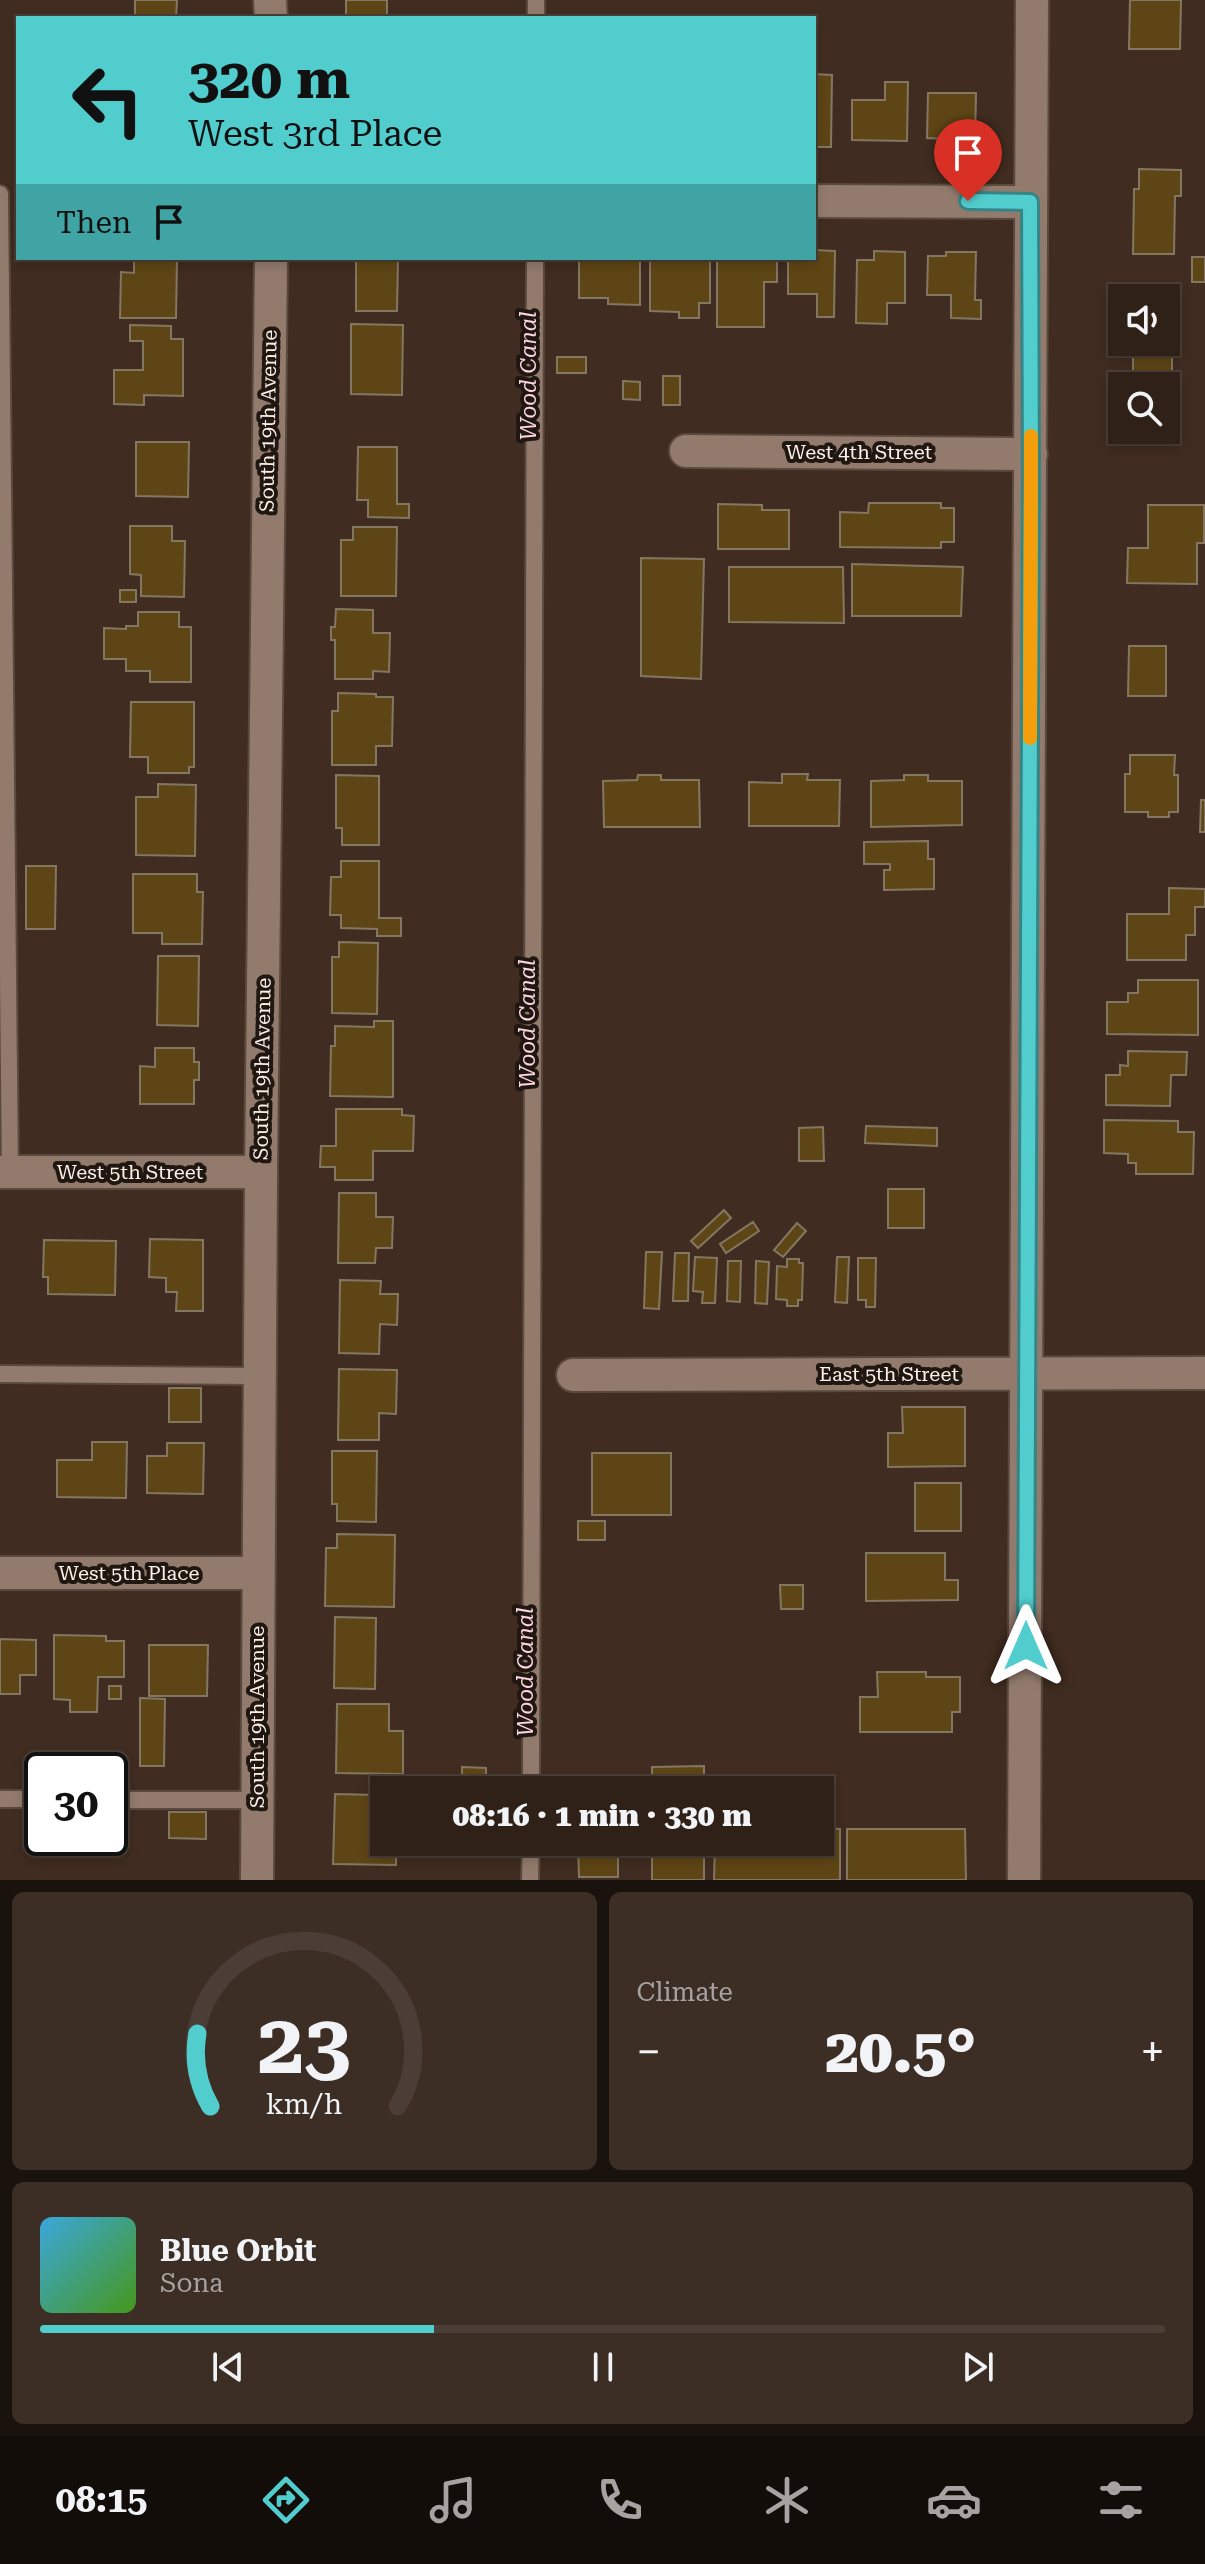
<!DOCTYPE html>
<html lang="en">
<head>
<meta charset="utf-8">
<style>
	body { margin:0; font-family:"Roboto Serif",serif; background:#3c2e25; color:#f1f3f6; height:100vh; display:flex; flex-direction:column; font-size:30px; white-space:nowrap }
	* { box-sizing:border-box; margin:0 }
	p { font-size:26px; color:#a8a3a2 }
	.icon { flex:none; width:44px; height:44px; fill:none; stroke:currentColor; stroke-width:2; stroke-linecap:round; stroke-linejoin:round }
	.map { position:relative; height:1880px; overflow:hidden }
	.details { display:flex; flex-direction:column; gap:12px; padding:12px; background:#1a120d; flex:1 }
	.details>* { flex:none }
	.hud { position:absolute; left:16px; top:16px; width:800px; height:244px; border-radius:0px; box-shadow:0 4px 12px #0003,0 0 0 2px #4b3e37; background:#52cdce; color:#111; overflow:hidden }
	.fabs { position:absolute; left:1108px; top:284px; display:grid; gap:16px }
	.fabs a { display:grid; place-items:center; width:72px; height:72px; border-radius:0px; background:#302118; box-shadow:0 4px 12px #0003,0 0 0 2px #4b3e37; font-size:40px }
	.speed { position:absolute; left:24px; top:1752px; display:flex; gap:16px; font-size:40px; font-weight:700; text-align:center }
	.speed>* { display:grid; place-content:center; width:104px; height:104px; border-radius:50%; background:#302118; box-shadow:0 4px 12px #0003,0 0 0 2px #4b3e37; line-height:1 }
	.speed .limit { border:4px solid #111; border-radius:12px; background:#fff; color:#111 }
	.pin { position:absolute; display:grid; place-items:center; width:68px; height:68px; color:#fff; margin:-82px -34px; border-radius:50% 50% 50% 0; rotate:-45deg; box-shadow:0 0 8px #0007 }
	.pin .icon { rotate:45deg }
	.me { position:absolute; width:88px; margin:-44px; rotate:0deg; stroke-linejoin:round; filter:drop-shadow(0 0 6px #0008) }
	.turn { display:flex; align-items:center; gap:28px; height:168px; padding:0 40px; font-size:36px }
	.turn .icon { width:104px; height:104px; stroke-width:2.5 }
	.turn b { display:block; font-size:56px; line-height:68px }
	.then { display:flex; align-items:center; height:76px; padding:0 40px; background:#0003; gap:16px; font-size:30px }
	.big { font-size:60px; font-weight:800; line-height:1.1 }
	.details .tile { flex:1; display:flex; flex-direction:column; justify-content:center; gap:12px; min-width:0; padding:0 28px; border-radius:12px; background:#3c2e25 }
	.details .dial { align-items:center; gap:0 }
	.dial svg { height:208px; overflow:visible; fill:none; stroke:#4b3e37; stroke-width:7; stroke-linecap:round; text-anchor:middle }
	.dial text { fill:#f1f3f6; stroke:none }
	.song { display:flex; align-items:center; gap:24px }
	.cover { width:96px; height:96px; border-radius:12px; background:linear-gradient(135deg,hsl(200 70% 55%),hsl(100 70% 35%)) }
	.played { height:8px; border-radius:4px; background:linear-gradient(90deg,#52cdce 35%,#4b3e37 35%) }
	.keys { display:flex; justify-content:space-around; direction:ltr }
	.heat { display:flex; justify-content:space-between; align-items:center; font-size:44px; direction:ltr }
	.details .tiles { flex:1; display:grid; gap:12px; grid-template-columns:1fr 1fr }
	.tile:last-child { grid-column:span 2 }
	.trip { position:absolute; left:370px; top:1776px; width:464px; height:80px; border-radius:0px; background:#302118; box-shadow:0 4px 12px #0003,0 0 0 2px #4b3e37; font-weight:800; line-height:80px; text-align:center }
	.tab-bar { display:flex; height:128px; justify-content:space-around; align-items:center; background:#130d0a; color:#a8a3a2 }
	.tab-bar .icon { width:56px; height:56px }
	.tab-bar .active { color:#52cdce }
	.tab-bar b { font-size:36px; color:#f1f3f6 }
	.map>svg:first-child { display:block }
</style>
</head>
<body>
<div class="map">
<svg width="1205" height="1880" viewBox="0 0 1205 1880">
	<rect width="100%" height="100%" fill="#402c20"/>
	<path fill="#5e4515" stroke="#847761" stroke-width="2" d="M135 0H177L176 18H135Z
		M346 0H387V18H346Z
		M1130 0H1181L1180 49H1129Z
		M814 74 832 75 831 147H814Z
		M885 82H908L907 141 852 140V100H885Z
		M928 93H976L975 144 944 143V139L927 138Z
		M1139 169 1181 170V196H1175L1174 254H1133L1134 189H1139Z
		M814 250 835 251 834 317H817V294H788V260L814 258Z
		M874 251 905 252V303H887V324L856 323 857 260H874Z
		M946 252H976L975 300H981V319L951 318V295H927L928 256H946Z
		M1192 257H1205V282H1192Z
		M134 258H177L176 318H120L121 272 134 273Z
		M356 258H398L397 311H356Z
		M579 258H640V305L608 304V298H579Z
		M650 258H710V303H699V318H679V312L650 311Z
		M736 258H777V282H764V327H717V260H736Z
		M1166 314H1172V385L1133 384V342H1166Z
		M351 324 403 325 402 395 351 394Z
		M130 325 171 326V339H183V396L144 395V405L114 404V370H143V341H130Z
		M557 357H586V373H557Z
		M663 376H680V405H663Z
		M623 381 640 382V400L623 399Z
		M136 442H189L188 497 136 496Z
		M358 447H397V504H409V518L368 517V500H357Z
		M869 503H941V508H954V542H941V548L840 547V512L868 513Z
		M718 504 762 505V510H789V549H718Z
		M1148 505H1204V543H1197V584L1127 583 1128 548H1148Z
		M130 526H172V541H185L184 597 141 596V575L130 574Z
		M353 527H397L396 596H341V540H353Z
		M641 558 704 559 701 679 641 676Z
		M852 564 963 567 961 616H852Z
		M729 567H843L844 623 729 622Z
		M120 590H136V602H120Z
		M336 609 373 610V633H390L389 672 373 671V679H335V640H331V627H335Z
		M138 612H179V627H191V682H150V671H126V659H104V628L126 629V626H138Z
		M1129 646H1166V696H1128Z
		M338 693 376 694V697H393L392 746H376V765H332V711H338Z
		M131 702H194V767H189V773H148V757H130Z
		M1130 755H1175L1174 775H1178V812H1169V817H1148V812H1125V774H1130Z
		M782 774H808L807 780H840L839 826H749V782L782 783Z
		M336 775 379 776V845H342V828H336Z
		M638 775H661V780H699L700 827H604L603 781 637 780Z
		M904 775H928V781H962V825L871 827V781L904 780Z
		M158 784 196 785 195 856 136 855V797H158Z
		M1201 800H1205V832H1200Z
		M928 841V859H934V889L884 890V870H890V864H864V842Z
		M341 861H379V918H401V936H377V929L341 928V915H330L331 877H341Z
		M26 866H56L55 929H26Z
		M133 874H197V892H203L202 944H162V933H133Z
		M1169 888 1205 889V907H1195V935H1186V960H1127V914H1169Z
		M339 942 378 943 377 1014 332 1013V957H339Z
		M158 956H199L198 1026 157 1025Z
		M1138 980H1198V1035L1107 1034V1002H1128V993H1138Z
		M374 1021H393V1097L330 1096 331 1046H335V1026L374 1027Z
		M155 1048H194V1062H199V1080H194V1104H140V1066L155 1067Z
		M1128 1051 1187 1052 1186 1075H1171L1170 1106 1106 1105V1075H1120V1065L1128 1066Z
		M336 1109H402V1115L414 1116 413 1151H373V1180H335V1167H320L321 1146H336Z
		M1104 1120 1178 1121V1132H1194L1193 1174H1136V1163H1128V1154L1104 1153Z
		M866 1126 937 1128V1146L865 1143Z
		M823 1127 824 1161H799V1128Z
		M888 1189H924V1228H888Z
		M339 1193H376V1217H393L392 1248H376L375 1263H338Z
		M724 1210 731 1218 698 1248 691 1241Z
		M753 1222 759 1231 726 1253 720 1244Z
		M797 1223 806 1231 783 1257 774 1250Z
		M150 1239 203 1240V1311H176L177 1292H166V1278L149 1277Z
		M44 1240 116 1241 115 1295 48 1294V1277H43Z
		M646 1252H662L659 1309 644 1308Z
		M675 1253H689L688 1301H673Z
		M695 1257 717 1258 715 1303H702L703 1292 693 1291Z
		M837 1257H849L847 1303 835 1302Z
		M858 1258H876L875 1307H866V1300H858Z
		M787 1259H799V1263H803L802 1300H798V1306H787V1300L776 1299 777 1266 787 1267Z
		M728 1261H741L740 1302 727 1301Z
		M756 1261 769 1262 767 1304 755 1303Z
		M340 1280 381 1281 380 1294H398L397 1325 380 1324 379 1354 339 1353Z
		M339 1369 397 1370 396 1414 379 1413V1440H338Z
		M169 1388H201V1422H169Z
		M902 1407H965V1466L888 1467V1433H903Z
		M92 1442H127L126 1498 57 1497V1460H92Z
		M167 1443H204L203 1494 147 1493V1456H167Z
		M332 1451H377L376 1522 337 1521V1504H332Z
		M592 1453H671V1515H592Z
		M915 1483H961V1531H915Z
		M578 1521H605V1540H578Z
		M337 1534 395 1535 394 1607 325 1606 326 1548H337Z
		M866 1553H945V1580H958V1600L866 1601Z
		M780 1585H803V1609H781Z
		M335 1617 376 1618 375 1689 334 1688Z
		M54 1635 106 1636V1641H124V1677H98L97 1712H70V1700L54 1699Z
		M0 1639 36 1640V1675H20V1694H0Z
		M149 1645H208L207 1696H149Z
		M877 1672H926V1677H960V1712H952V1732H860V1697H878Z
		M109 1686H121V1699H109Z
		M140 1698 165 1699 164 1766H140Z
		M337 1704H389V1731H403V1774L336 1773Z
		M704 1766V1790H652V1767Z
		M462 1767 486 1768V1783H462Z
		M377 1790H384V1842H418L417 1847 396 1846V1865L333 1864 335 1794 377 1795Z
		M169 1812H206V1839L169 1838Z
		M820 1828 840 1829V1880H714L715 1842H820Z
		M847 1829H965L966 1880H847Z
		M578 1842H618V1877H579Z
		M652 1842H704V1880H652Z"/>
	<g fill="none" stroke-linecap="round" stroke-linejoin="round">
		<defs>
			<path id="lane" d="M536 18V0
				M0 194 10 1172
				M0 1374 259 1376
				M531 1790 535 258
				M0 1799H42
				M110 1800H257
				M530 1880 531 1842"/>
			<path id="street" d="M270 0 271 18
				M814 201 1030 202
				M686 451 1031 454
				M0 1172H261
				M573 1375 1205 1373
				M0 1573H258
				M257 1880 261 1172 271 258
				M1024 1880 1032 0"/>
		</defs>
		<use href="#lane" stroke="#5a493f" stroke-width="20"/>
		<use href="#street" stroke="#5a493f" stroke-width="36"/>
		<use href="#lane" stroke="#927b6d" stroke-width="16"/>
		<use href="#street" stroke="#927b6d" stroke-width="32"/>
	</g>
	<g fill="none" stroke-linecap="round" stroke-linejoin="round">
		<defs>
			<path id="route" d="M968 201 1030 202 1031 484 1026 1646"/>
		</defs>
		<use href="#route" stroke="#358586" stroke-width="20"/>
		<use href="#route" stroke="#52cdce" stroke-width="14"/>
		<path stroke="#f59e0b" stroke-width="14" d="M1030 738 1031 436"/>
	</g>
	<g text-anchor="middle" stroke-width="8" stroke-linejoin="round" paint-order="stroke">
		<g font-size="20" fill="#fdf0e8" stroke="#201711">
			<text transform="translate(268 421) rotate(-89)" y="7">South 19th Avenue</text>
			<text x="859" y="459">West 4th Street</text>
			<text transform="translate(262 1069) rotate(-89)" y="7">South 19th Avenue</text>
			<text x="130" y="1179">West 5th Street</text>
			<text x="889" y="1381">East 5th Street</text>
			<text x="129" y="1580">West 5th Place</text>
			<text transform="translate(257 1717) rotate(-90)" y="7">South 19th Avenue</text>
		</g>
		<g font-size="22" font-style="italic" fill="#fcd4e2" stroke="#201711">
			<text transform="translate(528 376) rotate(-90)" y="8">Wood Canal</text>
			<text transform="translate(527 1024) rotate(-90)" y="8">Wood Canal</text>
			<text transform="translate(525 1672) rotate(-90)" y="8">Wood Canal</text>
		</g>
	</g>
</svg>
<div class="fabs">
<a><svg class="icon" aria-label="sound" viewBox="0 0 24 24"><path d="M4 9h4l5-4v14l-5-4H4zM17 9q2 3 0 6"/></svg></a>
<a><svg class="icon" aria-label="search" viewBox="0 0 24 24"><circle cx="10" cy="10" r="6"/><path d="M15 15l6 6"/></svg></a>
</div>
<div class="speed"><div class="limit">30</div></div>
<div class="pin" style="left:968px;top:201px;background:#d93025"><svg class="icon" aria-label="arrive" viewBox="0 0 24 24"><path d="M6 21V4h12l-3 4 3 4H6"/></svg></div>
<svg class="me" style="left:1026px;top:1646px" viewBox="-20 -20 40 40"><path d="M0-17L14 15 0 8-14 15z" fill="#52cdce" stroke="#fff" stroke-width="4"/></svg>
<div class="trip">08:16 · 1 min · 330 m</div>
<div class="hud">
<div class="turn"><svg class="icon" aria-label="left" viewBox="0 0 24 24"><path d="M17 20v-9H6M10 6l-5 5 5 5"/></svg><div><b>320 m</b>West 3rd Place</div></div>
<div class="then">Then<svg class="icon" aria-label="arrive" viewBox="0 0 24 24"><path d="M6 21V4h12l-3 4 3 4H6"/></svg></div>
</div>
</div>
<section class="details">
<div class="tiles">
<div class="tile dial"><svg viewBox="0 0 100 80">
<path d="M14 69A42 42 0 1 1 86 69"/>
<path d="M14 69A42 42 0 0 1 9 41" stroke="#52cdce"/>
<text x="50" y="56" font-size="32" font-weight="700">23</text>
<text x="50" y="72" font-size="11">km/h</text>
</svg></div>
<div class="tile"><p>Climate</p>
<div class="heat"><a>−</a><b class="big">20.5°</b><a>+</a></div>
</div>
<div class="tile">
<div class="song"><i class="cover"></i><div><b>Blue Orbit</b><p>Sona</p></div></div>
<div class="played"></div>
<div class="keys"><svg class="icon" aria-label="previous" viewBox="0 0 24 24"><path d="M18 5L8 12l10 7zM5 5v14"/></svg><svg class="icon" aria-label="pause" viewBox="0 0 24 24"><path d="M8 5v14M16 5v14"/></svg><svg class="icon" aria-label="next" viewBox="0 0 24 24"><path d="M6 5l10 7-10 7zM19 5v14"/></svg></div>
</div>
</div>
</section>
<nav class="tab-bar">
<b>08:15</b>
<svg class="icon active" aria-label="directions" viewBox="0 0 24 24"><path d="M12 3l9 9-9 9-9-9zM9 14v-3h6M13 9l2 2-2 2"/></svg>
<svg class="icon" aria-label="music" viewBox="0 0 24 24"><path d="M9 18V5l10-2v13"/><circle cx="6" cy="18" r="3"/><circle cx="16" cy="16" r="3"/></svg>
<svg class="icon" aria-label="phone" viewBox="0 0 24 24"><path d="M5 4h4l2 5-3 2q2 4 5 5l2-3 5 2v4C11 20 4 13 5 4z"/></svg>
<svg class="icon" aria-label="climate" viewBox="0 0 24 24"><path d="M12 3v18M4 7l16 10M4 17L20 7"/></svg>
<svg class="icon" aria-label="car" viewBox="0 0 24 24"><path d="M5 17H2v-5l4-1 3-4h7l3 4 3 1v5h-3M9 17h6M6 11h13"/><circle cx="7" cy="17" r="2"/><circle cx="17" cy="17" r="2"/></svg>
<svg class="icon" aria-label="filters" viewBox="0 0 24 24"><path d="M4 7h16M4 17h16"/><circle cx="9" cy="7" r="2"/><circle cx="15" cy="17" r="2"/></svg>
</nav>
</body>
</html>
